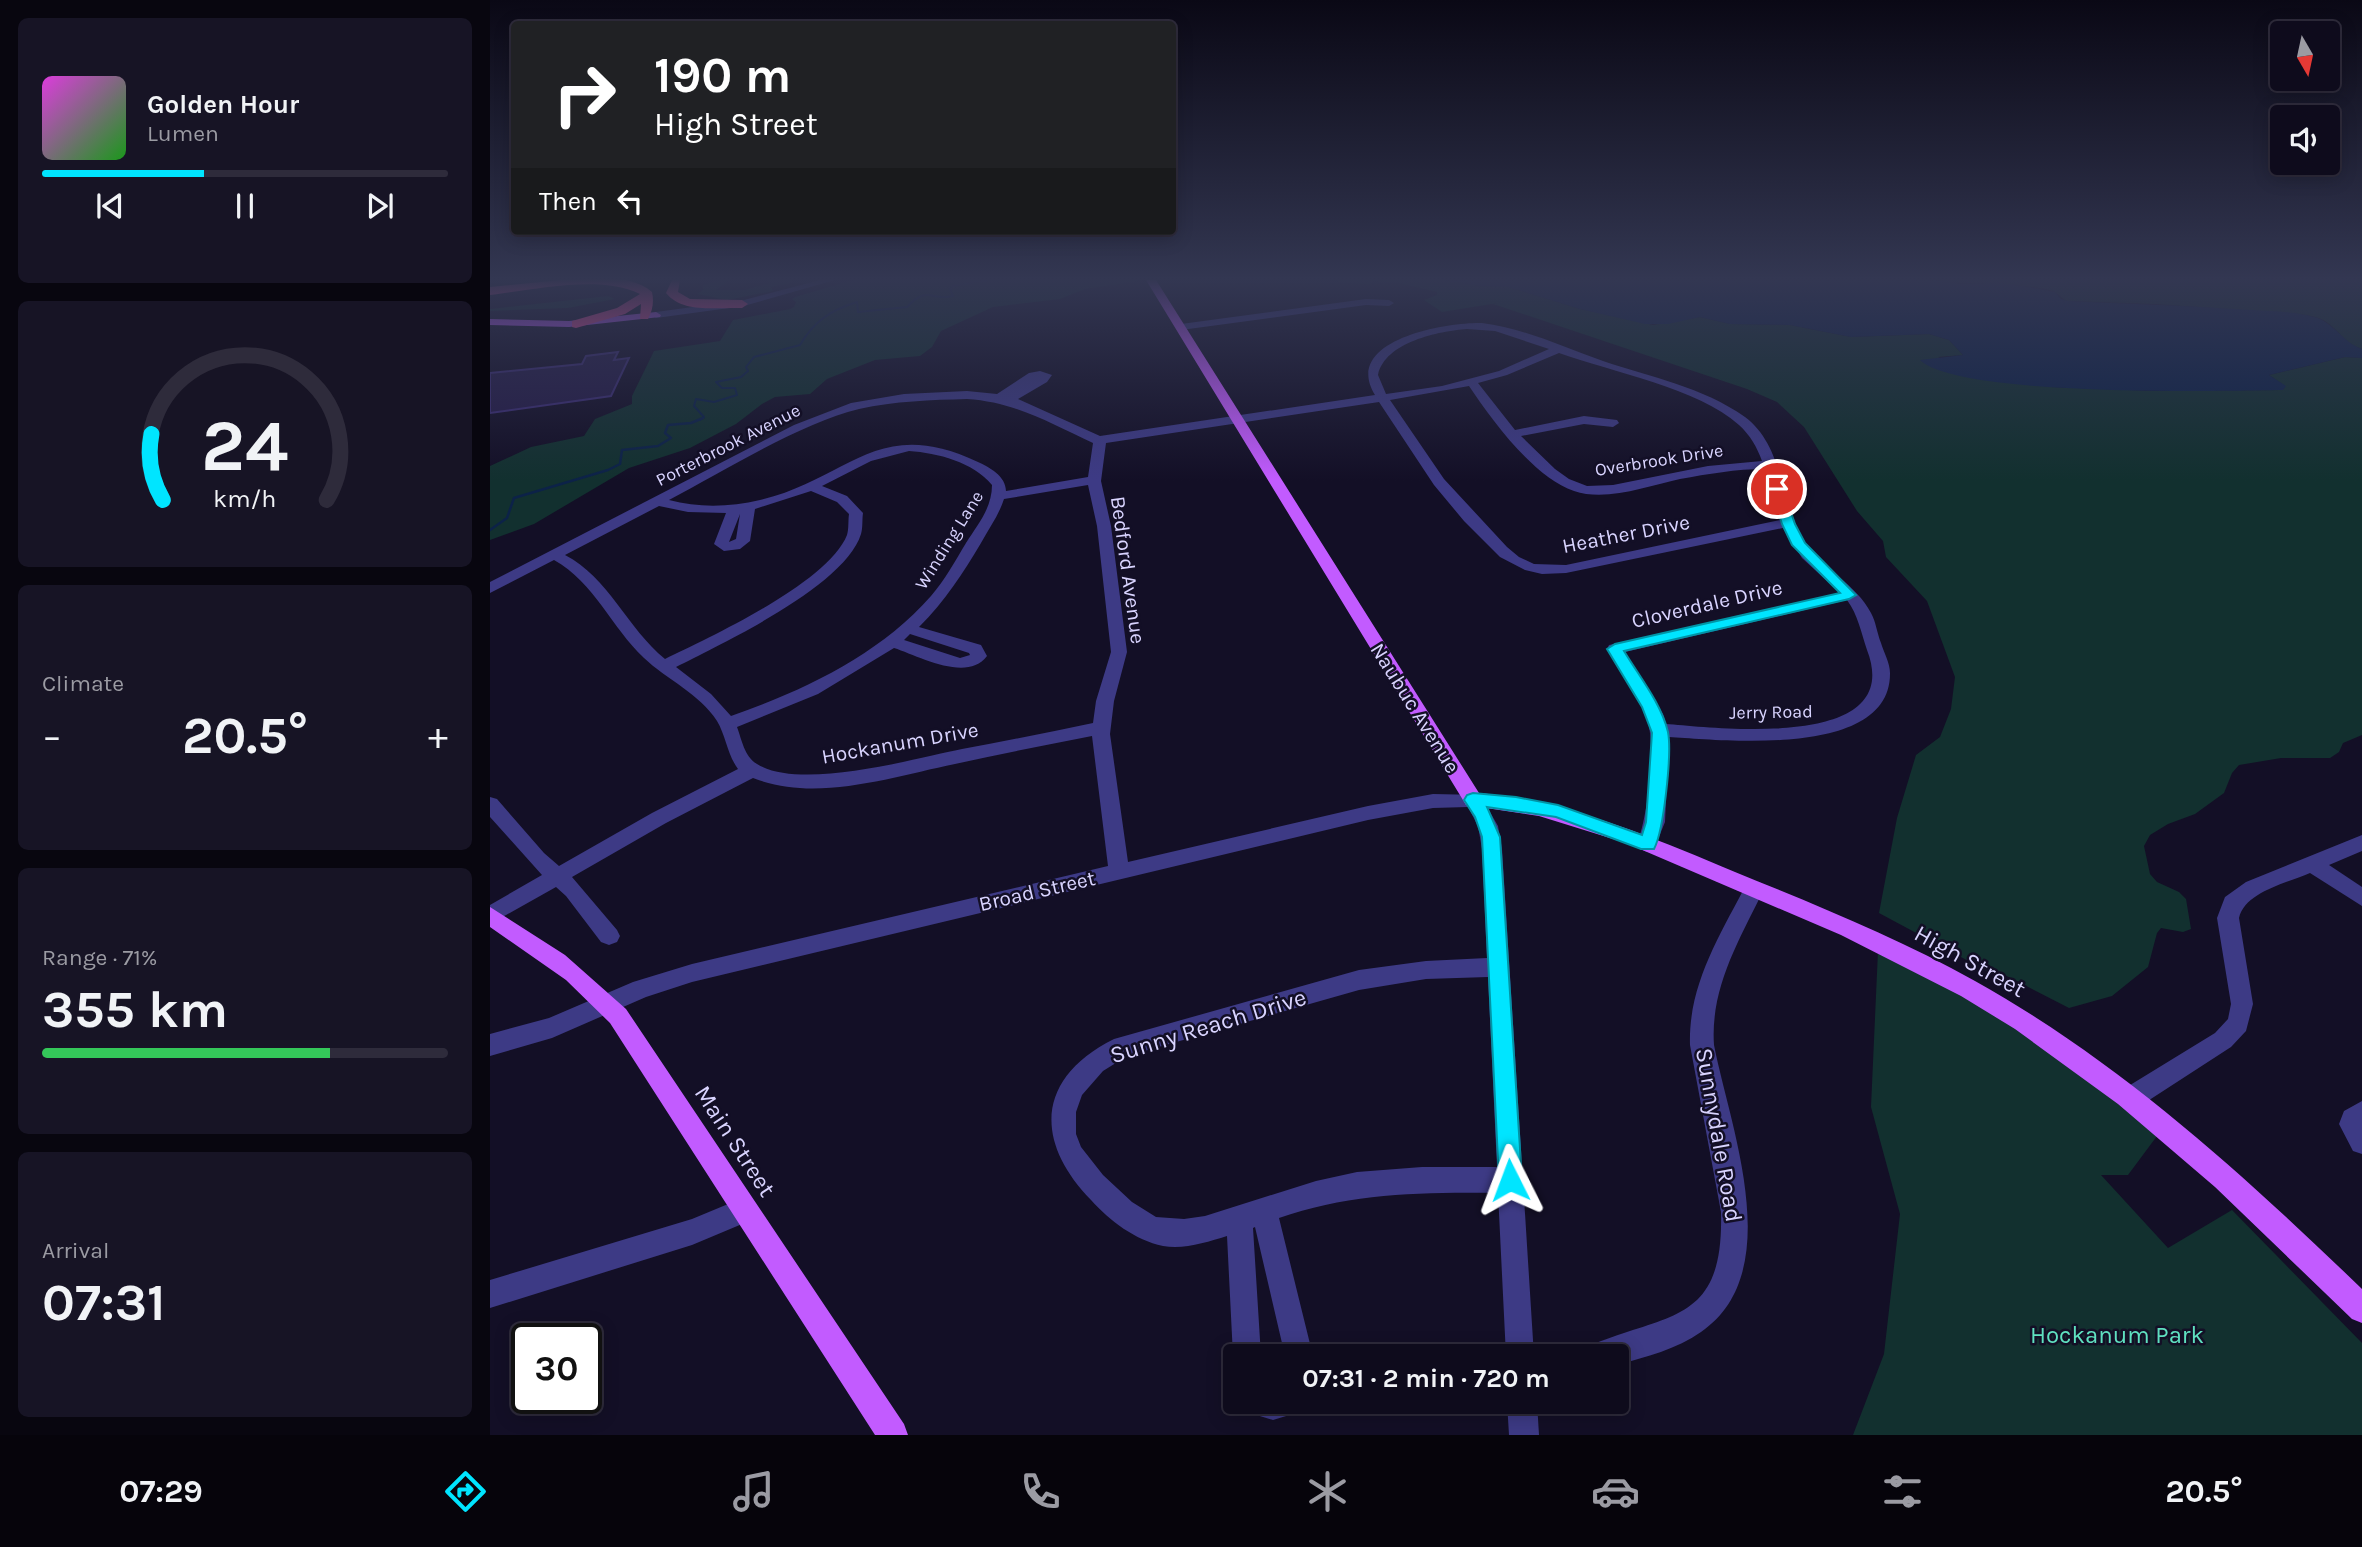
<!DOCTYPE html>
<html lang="en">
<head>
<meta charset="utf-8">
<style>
	body { margin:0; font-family:Karla,sans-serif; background:#171425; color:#f1f3f6; height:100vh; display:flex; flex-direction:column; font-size:26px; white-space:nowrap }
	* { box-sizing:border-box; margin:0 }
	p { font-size:23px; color:#9b9ba3 }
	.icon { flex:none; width:38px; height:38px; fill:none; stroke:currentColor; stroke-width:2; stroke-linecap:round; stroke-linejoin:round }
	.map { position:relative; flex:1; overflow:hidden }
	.panel { display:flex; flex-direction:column; gap:18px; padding:18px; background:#08060f; width:490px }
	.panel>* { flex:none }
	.banner { position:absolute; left:21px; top:21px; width:665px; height:214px; border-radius:7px; box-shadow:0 4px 18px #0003,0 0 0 2px #2e2b3b; background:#202124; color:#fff; overflow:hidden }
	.needle { width:46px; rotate:171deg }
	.fabs { position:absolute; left:1780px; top:21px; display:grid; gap:14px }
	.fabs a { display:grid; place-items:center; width:70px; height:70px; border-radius:7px; background:#0e0b1c; box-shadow:0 4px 18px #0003,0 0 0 2px #2e2b3b; font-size:35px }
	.speed { position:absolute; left:21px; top:1323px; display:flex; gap:14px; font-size:35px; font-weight:700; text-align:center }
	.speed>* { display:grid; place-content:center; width:91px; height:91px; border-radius:50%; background:#0e0b1c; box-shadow:0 4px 18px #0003,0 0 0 2px #2e2b3b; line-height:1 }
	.speed .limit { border:4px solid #111; border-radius:10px; background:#fff; color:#111 }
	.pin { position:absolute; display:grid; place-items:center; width:60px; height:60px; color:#fff; margin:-30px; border:4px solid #fff; border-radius:50%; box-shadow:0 2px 7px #0007 }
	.me { position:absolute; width:77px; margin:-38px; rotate:357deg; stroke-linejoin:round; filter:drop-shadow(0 0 5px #0008) }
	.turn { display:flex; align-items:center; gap:24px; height:147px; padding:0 28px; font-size:32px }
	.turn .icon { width:91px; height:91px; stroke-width:2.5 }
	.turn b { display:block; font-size:49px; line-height:60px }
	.then { display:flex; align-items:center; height:66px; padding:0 28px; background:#0003; gap:14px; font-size:26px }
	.big { font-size:52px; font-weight:700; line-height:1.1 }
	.panel .card { flex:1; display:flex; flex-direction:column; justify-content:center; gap:10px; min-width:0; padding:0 24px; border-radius:10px; background:#171425 }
	.panel .dial { align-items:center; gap:0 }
	.dial svg { height:182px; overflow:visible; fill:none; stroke:#2e2b3b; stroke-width:7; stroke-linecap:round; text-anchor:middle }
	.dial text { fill:#f1f3f6; stroke:none }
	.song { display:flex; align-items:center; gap:21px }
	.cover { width:84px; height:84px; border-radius:10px; background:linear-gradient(135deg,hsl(300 70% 55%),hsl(120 70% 35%)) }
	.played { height:7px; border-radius:4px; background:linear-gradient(90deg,#00e5ff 40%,#2e2b3b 40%) }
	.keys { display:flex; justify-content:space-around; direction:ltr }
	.heat { display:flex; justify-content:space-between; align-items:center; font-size:38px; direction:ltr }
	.charge { height:10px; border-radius:5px; background:linear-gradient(90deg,#34c759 71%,#2e2b3b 0) }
	.trip { position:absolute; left:733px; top:1344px; width:406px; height:70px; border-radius:7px; background:#0e0b1c; box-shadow:0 4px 18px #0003,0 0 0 2px #2e2b3b; font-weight:700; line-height:70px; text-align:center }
	.tabs { display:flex; height:112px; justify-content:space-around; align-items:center; background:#06040b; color:#9b9ba3 }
	.tabs .icon { width:49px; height:49px }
	.tabs .on { color:#00e5ff }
	.tabs b { font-size:32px; color:#f1f3f6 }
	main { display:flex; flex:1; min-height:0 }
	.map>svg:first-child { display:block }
</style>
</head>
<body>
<main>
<section class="panel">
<div class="card">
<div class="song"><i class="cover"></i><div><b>Golden Hour</b><p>Lumen</p></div></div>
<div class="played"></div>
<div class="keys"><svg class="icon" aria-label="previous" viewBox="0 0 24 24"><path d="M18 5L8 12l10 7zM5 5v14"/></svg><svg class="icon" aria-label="pause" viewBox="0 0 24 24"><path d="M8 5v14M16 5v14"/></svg><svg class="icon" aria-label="next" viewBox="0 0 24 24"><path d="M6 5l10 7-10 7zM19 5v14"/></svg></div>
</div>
<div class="card dial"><svg viewBox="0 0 100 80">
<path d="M14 69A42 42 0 1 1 86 69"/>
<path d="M14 69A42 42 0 0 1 9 40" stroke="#00e5ff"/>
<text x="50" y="56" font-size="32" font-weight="700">24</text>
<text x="50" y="72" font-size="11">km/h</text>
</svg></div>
<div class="card"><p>Climate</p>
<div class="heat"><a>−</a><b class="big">20.5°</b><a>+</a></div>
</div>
<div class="card"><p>Range · 71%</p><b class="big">355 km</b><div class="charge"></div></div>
<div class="card"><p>Arrival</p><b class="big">07:31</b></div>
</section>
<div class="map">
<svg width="1872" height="1435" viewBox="0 0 1872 1435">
	<rect width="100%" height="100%" fill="#130f26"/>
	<path fill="#12302f" d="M230 280H245L238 281 226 290H254L279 283 277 280H301L302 283 281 287 283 291 237 300 207 294 213 290V285Z
		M363 280H654L595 289 570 299 503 307 451 331 442 347 430 356 385 360 337 379 320 394 285 397 272 404 246 424 200 448 139 468 44 524 0 540V466L41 447 94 436 105 419 142 404V396L164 351 230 341 243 320 300 309 304 307 306 302 302 299 305 297Z
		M846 280H954L990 286 1019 287 1090 309 1163 325 1210 317 1240 324 1300 325 1361 337 1439 334 1459 340 1473 355 1448 357 1488 378 1562 387 1665 391 1792 390 1795 386 1779 375 1855 357 1872 358V735L1853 743 1849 752 1840 758H1791L1749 765 1742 773 1734 793 1705 814 1678 824 1660 835 1654 846 1660 874 1667 882 1689 892 1696 899 1701 929 1693 932 1671 928 1667 933 1658 967 1622 996 1579 1008 1501 968 1497 971 1389 913 1407 818 1426 755 1450 737 1461 709 1465 677 1437 601 1396 557 1393 541 1367 511 1314 427 1287 402 1257 389 1003 304 1008 303 952 312 934 300 947 295V292L905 282 883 281 880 284 852 283Z
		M1444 280H1872V349C1853 343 1848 327 1831 319 1824 316 1816 315 1809 314L1665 304 1578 301C1571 299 1571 295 1565 292 1557 288 1542 287 1532 286 1503 281 1474 286 1444 280Z
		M118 296 125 299 78 308 0 311V309Z
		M1388 951 1475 995 1606 1081 1667 1136 1638 1175H1611L1678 1248 1742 1210 1872 1343V1435H1363L1394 1354 1410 1214 1381 1107Z"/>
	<path fill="#0c2248" d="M954 280H1444L1472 284 1509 283 1532 286 1565 292 1571 299 1578 301C1634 304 1689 305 1744 309 1771 311 1798 310 1824 317 1844 322 1852 342 1872 349V358L1855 357 1779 375 1796 386 1793 390C1730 391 1469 397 1430 360L1473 355 1459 340 1439 334 1361 337 1300 325 1240 324 1210 317 1178 324H1155L1090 309 1019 287 990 286Z"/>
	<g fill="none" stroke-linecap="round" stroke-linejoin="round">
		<path stroke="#0c2248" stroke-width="2" d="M210 420 214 417 204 406 206 399 224 402 247 395 245 388H232L226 382 251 377 258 371 256 367 264 357 310 345C324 321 341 310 367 302L368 312 417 307C437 285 441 301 463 296L460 289 463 286 497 280"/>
		<path stroke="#0c2248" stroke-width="2.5" d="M0 530 17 518 24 498 118 470 130 464 132 450 168 446 181 438 175 433 178 425 201 423 213 418"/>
	</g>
	<path fill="#241b47" stroke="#3b2d73" stroke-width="2" d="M128 352 124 360 139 358 121 396 0 413V373L92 364 96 356Z"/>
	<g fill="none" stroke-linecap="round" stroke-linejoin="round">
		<path fill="#3d3a85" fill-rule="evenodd" d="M330 280H345L254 306 166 318 161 315 166 312 254 300Z
			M876 299 899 300 904 303 899 306 876 305 691 330 686 327 691 324Z
			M992 323C1033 328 1073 347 1113 361 1160 377 1213 387 1255 417 1296 448 1289 505 1316 544 1334 570 1366 584 1381 613 1386 622 1387 633 1391 643 1394 653 1400 663 1400 673 1401 759 1232 740 1179 737L1175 822 1164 849 1157 852 1150 849 1147 844C1158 816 1167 743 1156 715 1146 692 1129 670 1117 649L1119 645 1350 593 1312 558 1293 528 1076 573 1052 574 1035 570 1010 557 974 521 944 485 889 402 616 443 611 481 621 526 637 652 624 701 620 734 638 862 878 806 943 794 990 795 1008 826 1012 849 1044 1356H1016L1008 1193C933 1192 861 1193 789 1218L823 1356H795L765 1227 763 1228 771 1356H746V1363L743 1356 737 1236C717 1242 694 1250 673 1246 645 1240 620 1221 601 1200 544 1141 546 1078 624 1039L869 970 936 961 997 958 992 849 988 826 978 807 943 808 878 820 202 982 156 997 62 1038 0 1056V1034L59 1018 143 982 202 964 618 866 602 736C556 745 510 754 465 764 401 777 326 803 263 778L176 823 82 877 127 930 130 936 127 942 119 945 111 942 76 896 66 887 0 924V905L52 875 0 817V797L7 799 54 853 69 866 162 813 248 769C237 754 236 736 227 721 210 694 176 679 154 658 121 627 105 583 64 560L0 593V582L304 425 361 403 414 394 477 391 507 394 539 373 550 371 562 375 557 382 528 399 610 436 885 395C851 340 956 322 992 323ZM977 329 1005 331 1059 349 1009 371 952 386 896 394 888 375C895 342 949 331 977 329ZM1069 353C1122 372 1208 388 1249 425 1260 435 1267 447 1272 461L1218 466 1123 485 1097 486 1079 479 1065 469 1031 436 1094 424 1123 427 1129 423 1127 420 1094 416 1025 430 988 383 1017 375ZM979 386C1002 420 1043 477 1084 491 1116 502 1158 486 1190 479 1218 474 1246 469 1275 469L1290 520 1076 565 1044 564 1029 557 1017 547 954 479 900 400ZM477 399C525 402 560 423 603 443L598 477 516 491C516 476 499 467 488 462 387 414 359 479 270 500 240 507 209 508 179 500 234 471 311 423 369 409 405 401 441 400 477 399ZM419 451C448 453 483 462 502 485 502 508 488 524 476 543 465 561 455 580 441 596 389 655 315 690 241 716L221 694 186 667C233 643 355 586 371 534 373 528 372 519 373 513L357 496 332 486 381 461ZM598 485 607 526 621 652 606 701 603 723C560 732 516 741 472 749 422 759 311 791 267 764 254 756 252 740 247 727L328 694 404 648C429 656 477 683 497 656L491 645 429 627C455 601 473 573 491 543 499 528 509 515 514 499ZM321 491 347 502 359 514C358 520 359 529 357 535 338 583 220 637 175 659 137 628 119 578 75 555L169 506 198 512 236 513 224 544 234 551 250 549 260 541 265 509ZM250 514 246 539 239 542ZM1357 600C1368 615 1371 632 1377 650 1416 751 1229 728 1176 724L1173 714 1135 652ZM420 634 479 653 480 655 470 658 414 640ZM998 977 1007 1167H932L867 1172 826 1181 715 1216 694 1219 666 1217 642 1202 613 1175 591 1147 586 1134V1112L592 1095 613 1071 637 1056 869 990 936 979Z
			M1872 835V851L1839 865 1872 887V906L1820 873C1797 883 1755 892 1749 918L1763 1004 1756 1031 1741 1047 1650 1106 1641 1110 1632 1106 1629 1098 1632 1090 1725 1033 1738 1019 1741 1004 1727 918 1735 897 1756 882Z
			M1264 881 1271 883 1274 889C1250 939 1220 987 1224 1045 1240 1127 1298 1272 1211 1332 1187 1349 1156 1357 1127 1365V1356H1095L1099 1346C1180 1312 1234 1324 1231 1212L1200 1045C1198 985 1230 935 1257 883Z
			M1872 1101V1154L1863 1151 1849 1124 1854 1111Z
			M255 1197 264 1201 268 1210 264 1219 202 1245 0 1308V1280L202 1219Z
			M756 1402H810L806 1413 783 1420 760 1413Z
			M1017 1402H1047L1049 1435H1019Z"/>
		<path fill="#c25bff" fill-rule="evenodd" d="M656 280H666L989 793C1080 802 1161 837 1245 872 1326 905 1408 938 1485 981 1630 1062 1753 1174 1872 1289V1323L1862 1319 1725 1187 1628 1104 1525 1029 1471 996 1351 935 1136 843 1049 816 976 805Z
			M166 312 171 315 170 317 79 327 0 325V319L79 321Z
			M0 907 75 955 136 1009 414 1424 418 1435H385L120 1023 76 980 0 927Z"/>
		<path fill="#ff4fa3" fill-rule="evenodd" d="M71 280C99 280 140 272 162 292 164 301 163 310 158 319H150L151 304 135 314 86 328 82 327V321L127 308 150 294C111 274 43 290 0 295V287Z
			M182 280H190L188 292 200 299 252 300 258 304 252 308C228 307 193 314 176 293Z"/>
	</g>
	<linearGradient id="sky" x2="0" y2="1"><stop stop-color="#0a0815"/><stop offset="0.58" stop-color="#333752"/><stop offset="1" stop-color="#333752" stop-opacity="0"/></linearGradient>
	<rect width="1872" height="481" fill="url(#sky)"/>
	<path fill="#00e5ff" stroke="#0095a6" stroke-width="2" d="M1287 485 1293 489 1305 524 1315 543 1366 595 1359 599 1134 651C1149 676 1171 703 1178 732 1182 753 1174 830 1164 849H1151L1066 817 997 807 1010 837 1032 1180 1029 1189 1020 1192 1012 1189 1009 1180 992 837 985 817 974 800 977 795 983 793 1026 797 1068 805 1152 835 1156 822 1162 733 1152 707 1117 649 1125 644 1350 593 1302 545 1292 524 1281 489Z"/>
	<g text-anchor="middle" stroke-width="5" stroke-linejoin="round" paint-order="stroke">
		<g font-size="18" fill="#d9d4ff" stroke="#130f26">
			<text transform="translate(238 445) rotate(-27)" y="6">Porterbrook Avenue</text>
			<text transform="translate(1169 460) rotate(-9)" y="6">Overbrook Drive</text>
			<text transform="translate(459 540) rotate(-58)" y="6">Winding Lane</text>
			<text transform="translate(1281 712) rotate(-1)" y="6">Jerry Road</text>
		</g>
		<g font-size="21" fill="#d9d4ff" stroke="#130f26">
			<text transform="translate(1136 534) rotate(-11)" y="7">Heather Drive</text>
			<text transform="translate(638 570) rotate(82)" y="7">Bedford Avenue</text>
			<text transform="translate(1217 604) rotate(-13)" y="7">Cloverdale Drive</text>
			<text transform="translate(925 708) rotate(58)" y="7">Naubuc Avenue</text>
			<text transform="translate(410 743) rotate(-10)" y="7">Hockanum Drive</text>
			<text transform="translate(547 891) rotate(-13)" y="7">Broad Street</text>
		</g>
		<g font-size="24" fill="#d9d4ff" stroke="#130f26">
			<text transform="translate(1480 961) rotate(29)" y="8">High Street</text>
			<text transform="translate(718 1026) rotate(-17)" y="8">Sunny Reach Drive</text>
			<text transform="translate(1229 1135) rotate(80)" y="8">Sunnydale Road</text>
			<text transform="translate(245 1141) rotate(57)" y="8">Main Street</text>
		</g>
		<g font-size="24" fill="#5fe0c0" stroke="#130f26">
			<text x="1627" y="1343">Hockanum Park</text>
		</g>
	</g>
</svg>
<div class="fabs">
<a><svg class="needle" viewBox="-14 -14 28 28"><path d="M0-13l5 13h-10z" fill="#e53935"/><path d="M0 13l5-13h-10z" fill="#9b9ba3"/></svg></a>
<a><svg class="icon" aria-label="sound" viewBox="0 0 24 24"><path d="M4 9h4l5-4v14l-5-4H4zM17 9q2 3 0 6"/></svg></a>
</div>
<div class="speed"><div class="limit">30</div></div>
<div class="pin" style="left:1287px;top:489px;background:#d93025"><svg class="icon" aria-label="arrive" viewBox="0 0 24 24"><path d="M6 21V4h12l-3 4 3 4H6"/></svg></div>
<svg class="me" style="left:1020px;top:1180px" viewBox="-20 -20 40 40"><path d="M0-17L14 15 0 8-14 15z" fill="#00e5ff" stroke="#fff" stroke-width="4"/></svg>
<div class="trip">07:31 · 2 min · 720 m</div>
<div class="banner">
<div class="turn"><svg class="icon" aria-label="right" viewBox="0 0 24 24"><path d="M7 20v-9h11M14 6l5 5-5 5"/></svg><div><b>190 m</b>High Street</div></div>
<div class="then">Then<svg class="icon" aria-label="left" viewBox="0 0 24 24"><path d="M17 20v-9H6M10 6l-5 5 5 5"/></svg></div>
</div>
</div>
</main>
<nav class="tabs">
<b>07:29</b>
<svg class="icon on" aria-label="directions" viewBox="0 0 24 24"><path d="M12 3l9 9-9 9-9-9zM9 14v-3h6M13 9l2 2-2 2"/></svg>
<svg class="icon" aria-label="music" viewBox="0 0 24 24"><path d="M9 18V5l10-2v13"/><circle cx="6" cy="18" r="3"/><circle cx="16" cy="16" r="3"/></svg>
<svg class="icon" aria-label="phone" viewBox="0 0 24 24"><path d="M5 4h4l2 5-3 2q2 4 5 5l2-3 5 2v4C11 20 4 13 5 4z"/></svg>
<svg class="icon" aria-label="climate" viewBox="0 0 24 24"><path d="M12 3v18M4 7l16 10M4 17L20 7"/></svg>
<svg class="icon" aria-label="car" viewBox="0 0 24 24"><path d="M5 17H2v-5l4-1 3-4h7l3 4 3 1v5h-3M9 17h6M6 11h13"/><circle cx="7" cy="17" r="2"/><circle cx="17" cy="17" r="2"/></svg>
<svg class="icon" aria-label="filters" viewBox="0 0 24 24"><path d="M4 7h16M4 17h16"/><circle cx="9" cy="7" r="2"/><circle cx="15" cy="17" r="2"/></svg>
<b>20.5°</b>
</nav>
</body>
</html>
